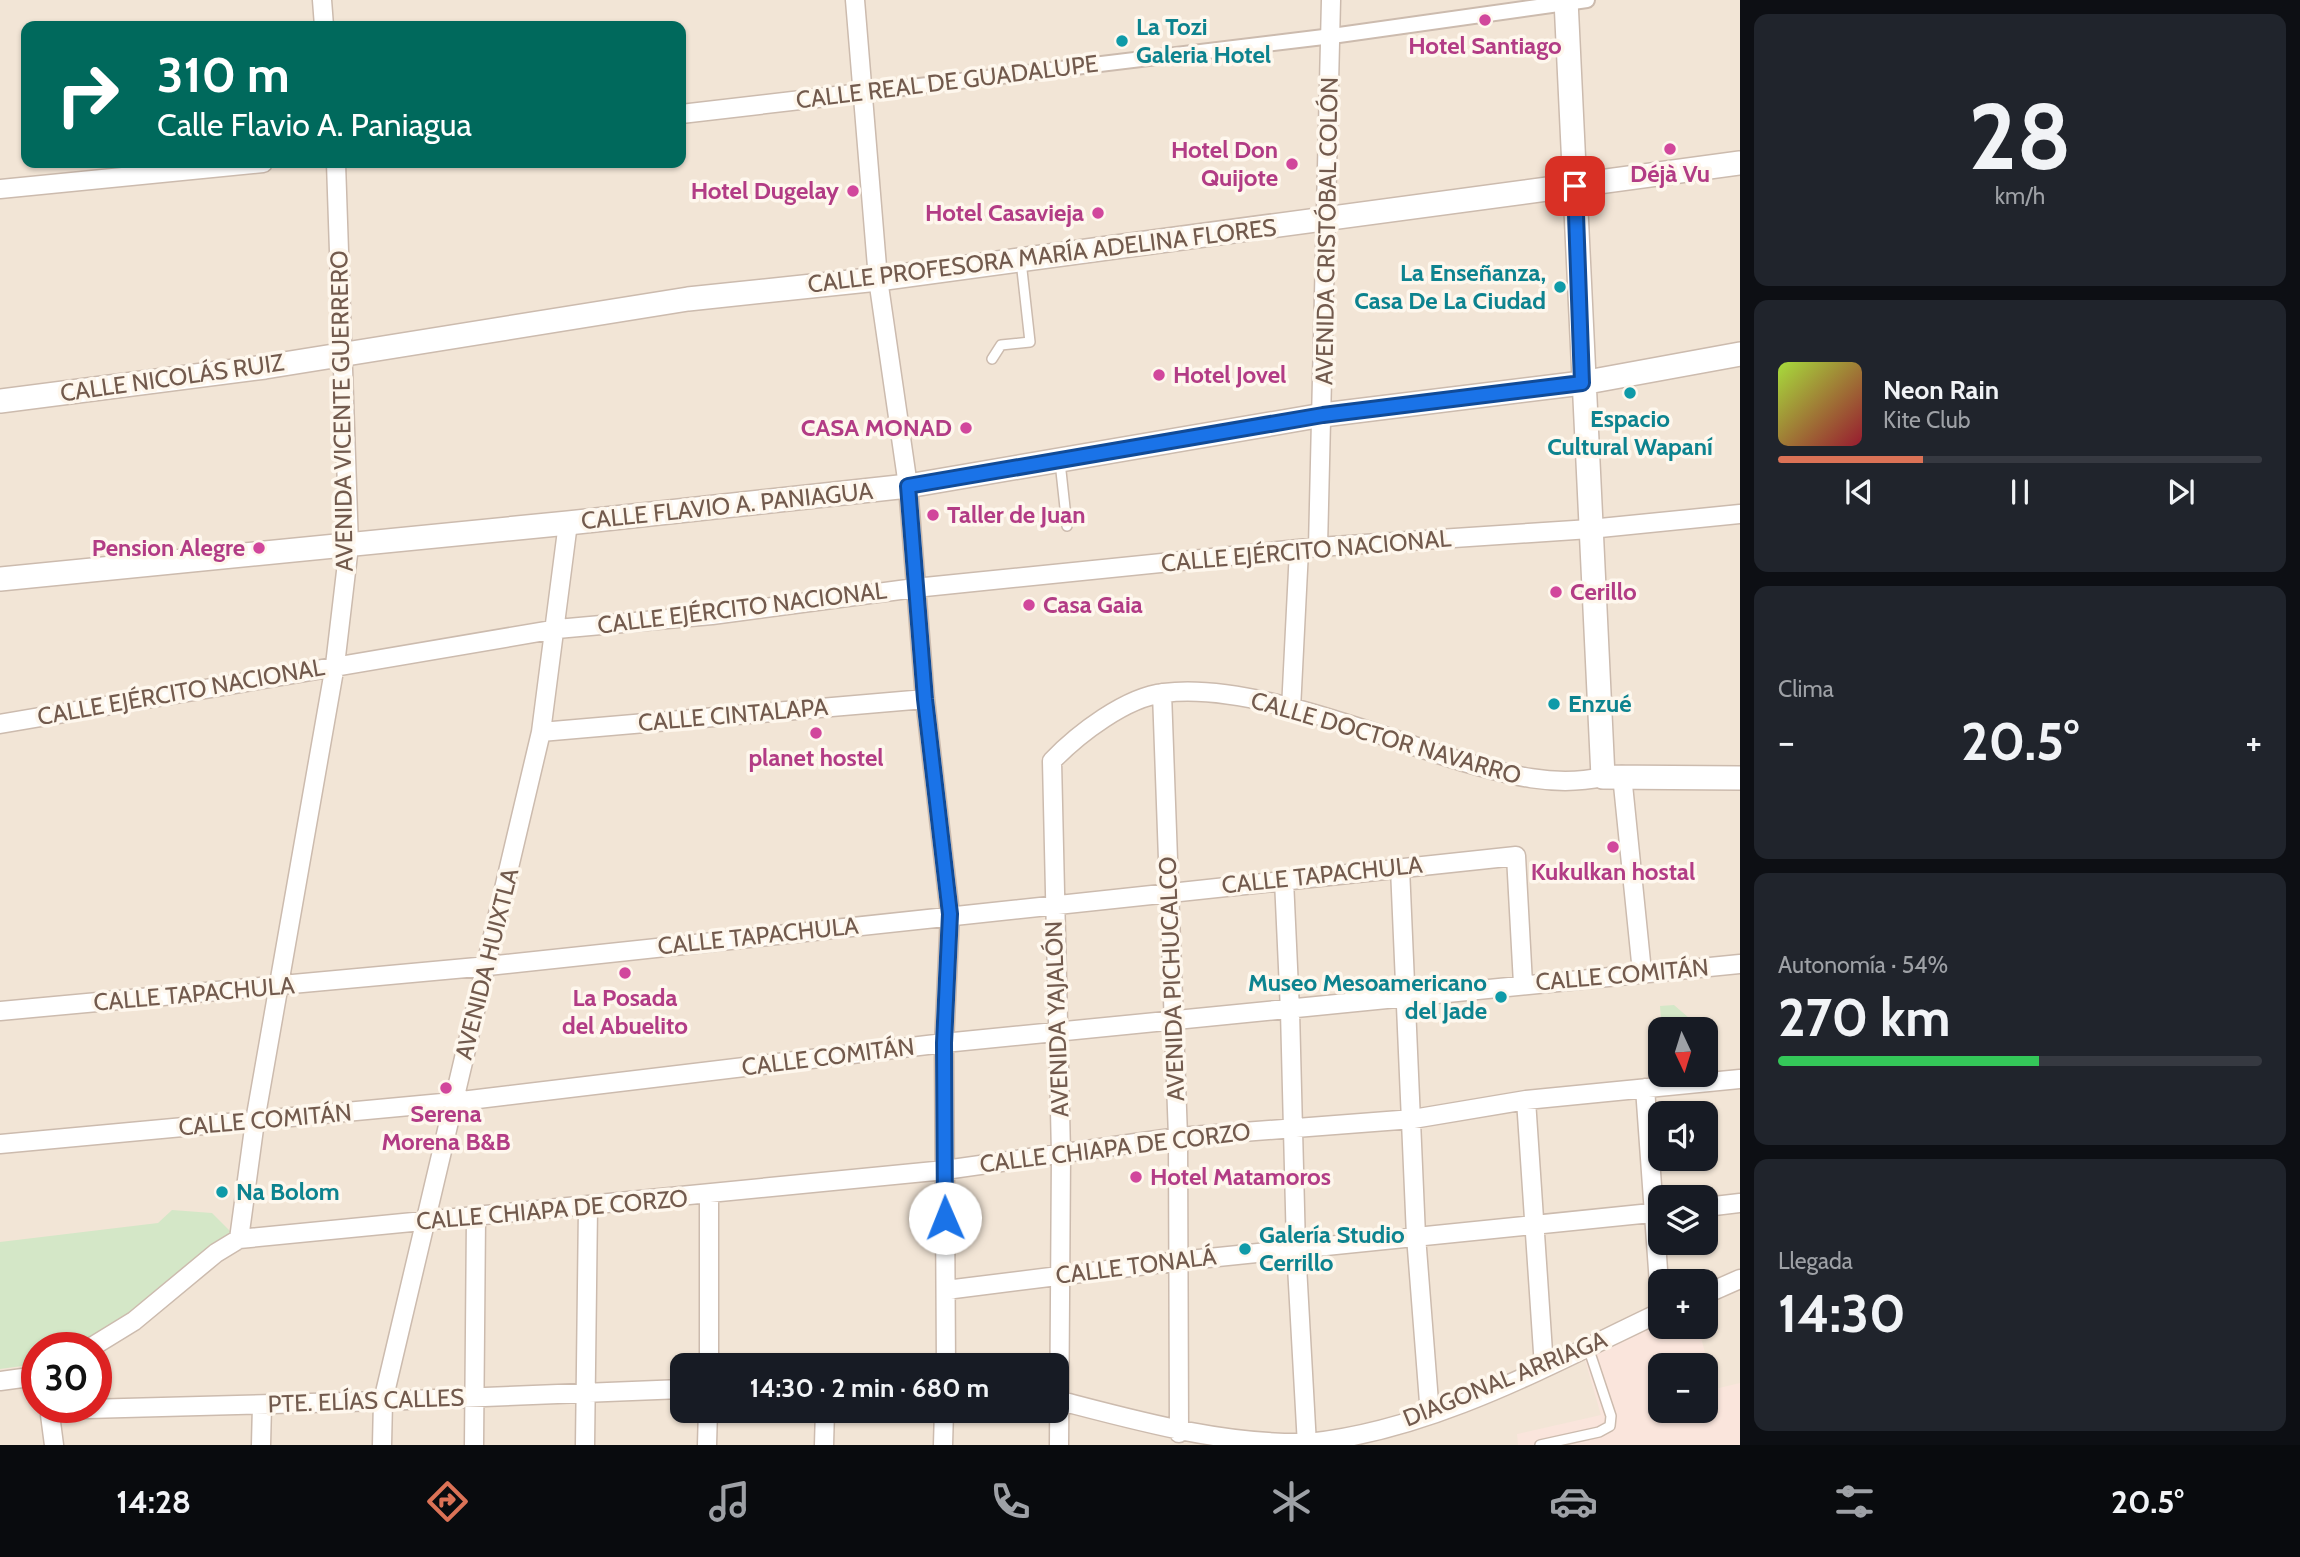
<!DOCTYPE html>
<html lang="es">
<head>
<meta charset="utf-8">
<style>
	body { margin:0; font-family:Cabin,sans-serif; background:#20242c; color:#f1f3f6; height:100vh; display:flex; flex-direction:column; font-size:26px; white-space:nowrap }
	* { box-sizing:border-box; margin:0 }
	p { font-size:23px; color:#9ea1a6 }
	.icon { flex:none; width:38px; height:38px; fill:none; stroke:currentColor; stroke-width:2; stroke-linecap:round; stroke-linejoin:round }
	.map { position:relative; flex:1; overflow:hidden }
	.details { display:flex; flex-direction:column; gap:14px; padding:14px; background:#0d0f14; width:560px }
	.details>* { flex:none }
	.banner { position:absolute; left:21px; top:21px; width:665px; height:147px; border-radius:14px; box-shadow:0 2px 5px #0004; background:#00695c; color:#fff; overflow:hidden }
	.needle { width:46px; rotate:176deg }
	.controls { position:absolute; left:1648px; top:1017px; display:grid; gap:14px }
	.controls a { display:grid; place-items:center; width:70px; height:70px; border-radius:14px; background:#171b24; box-shadow:0 2px 5px #0004; font-size:35px }
	.speed { position:absolute; left:21px; top:1332px; display:flex; gap:14px; font-size:35px; font-weight:700; text-align:center }
	.speed>* { display:grid; place-content:center; width:91px; height:91px; border-radius:50%; background:#171b24; box-shadow:0 2px 5px #0004; line-height:1 }
	.speed .limit { border:10px solid #d22; background:#fff; color:#111 }
	.pin { position:absolute; display:grid; place-items:center; width:60px; height:60px; color:#fff; margin:-30px; border-radius:14px; box-shadow:0 4px 10px #0006 }
	.me { position:absolute; width:77px; margin:-38px; rotate:359deg; stroke-linejoin:round; filter:drop-shadow(0 0 5px #0008) }
	.turn { display:flex; align-items:center; gap:24px; height:147px; padding:0 21px; font-size:32px }
	.turn .icon { width:91px; height:91px; stroke-width:2.5 }
	.turn b { display:block; font-size:49px; line-height:60px }
	.big { font-size:52px; font-weight:700; line-height:1.1 }
	.details .card { flex:1; display:flex; flex-direction:column; justify-content:center; gap:10px; min-width:0; padding:0 24px; border-radius:14px; background:#20242c }
	.details .dial { align-items:center; gap:0 }
	.dial b { font-size:91px; line-height:1 }
	.song { display:flex; align-items:center; gap:21px }
	.cover { width:84px; height:84px; border-radius:10px; background:linear-gradient(135deg,hsl(80 70% 55%),hsl(350 70% 35%)) }
	.played { height:7px; border-radius:4px; background:linear-gradient(90deg,#db7256 30%,#363941 30%) }
	.keys { display:flex; justify-content:space-around; direction:ltr }
	.heat { display:flex; justify-content:space-between; align-items:center; font-size:38px; direction:ltr }
	.charge { height:10px; border-radius:5px; background:linear-gradient(90deg,#34c759 54%,#363941 0) }
	.trip { position:absolute; left:670px; top:1353px; width:399px; height:70px; border-radius:14px; background:#171b24; box-shadow:0 2px 5px #0004; font-weight:700; line-height:70px; text-align:center }
	.menu { display:flex; height:112px; justify-content:space-around; align-items:center; background:#090b0e; color:#9ea1a6 }
	.menu .icon { width:49px; height:49px }
	.menu .active { color:#db7256 }
	.menu b { font-size:32px; color:#f1f3f6 }
	main { display:flex; flex:1; min-height:0 }
	.map>svg:first-child { display:block }
</style>
</head>
<body>
<main>
<div class="map">
<svg width="1740" height="1445" viewBox="0 0 1740 1445">
	<rect width="100%" height="100%" fill="#fbf3e7"/>
	<path fill="#f2e5d6" fill-rule="evenodd" d="M0 0H1740V1445H0ZM26 26H681V163H26ZM1661 1029H1706V1074H1661ZM1661 1113H1706V1158H1661ZM1661 1197H1706V1242H1661ZM1661 1281H1706V1326H1661ZM37 1348H96V1407H37ZM682 1365H1057V1410H682ZM1661 1365H1706V1410H1661Z"/>
	<path fill="#fae5dc" fill-rule="evenodd" d="M1661 1318V1326L1698 1327 1715 1389 1740 1383V1445H1518L1517 1434 1601 1415 1583 1353ZM1661 1365H1706V1410H1661Z"/>
	<path fill="#d4e7c7" d="M1674 1005 1689 1018 1680 1029H1662L1660 1006Z
		M172 1210 212 1213 231 1232 130 1315 72 1347 37 1348V1364L0 1369V1242L158 1223Z"/>
	<g fill="none" stroke-linecap="round" stroke-linejoin="round">
		<defs>
			<path id="service" d="M992 359 1001 345 1030 342 1021 261
				M1060 462 1067 526
				M1540 1445 1599 1432 1610 1426 1611 1416 1588 1347"/>
			<path id="pedestrian" d="M861 93 1332 36 1587 0"/>
			<path id="minor" d="M322 0 324 26
				M855 0 878 279 908 486 925 699 950 914 944 1043 946 1365
				M681 114 861 93
				M0 189 263 163
				M1318 547 1331 0
				M1162 693 1178 1137 1179 1433
				M1291 709 1299 550
				M0 724 557 629 712 615 915 588 1318 547 1590 529 1740 514
				M541 732 925 699
				M1622 775 1642 972
				M1400 868 1416 1236 1430 1415
				M1284 880 1290 1011 1296 1248 1307 1445
				M0 1011 488 966 1516 856 1523 984
				M1645 1088 1661 1312
				M1526 1100 1544 1367
				M0 1144 453 1102 944 1043 1740 964
				M1706 1207 1740 1203
				M239 1239 255 1121 335 665 349 546 336 163
				M946 1290 1179 1261 1661 1212
				M1706 1294 1740 1279
				M90 1348 134 1321 216 1253 239 1239 945 1170 1178 1137 1413 1119 1526 1100 1740 1079
				M709 1365V1195
				M0 1381 37 1376
				M1057 1400C1138 1421 1223 1445 1308 1443 1433 1430 1549 1365 1661 1312
				M49 1407 54 1445
				M49 1410 383 1401 682 1389
				M261 1445 262 1405
				M382 1445 383 1401 541 732 568 523
				M474 1445 476 1217
				M585 1445 588 1207
				M707 1445 708 1410
				M824 1445 825 1410
				M943 1445 944 1410
				M1059 1445 1061 1154 1052 761C1078 734 1126 697 1164 693 1247 682 1376 735 1457 760 1506 774 1552 788 1603 777"/>
			<path id="tertiary" d="M1566 0 1603 777 1740 778
				M0 401 265 367 688 299 878 279 1740 163
				M0 579 568 523 908 486 1323 415 1582 383 1740 354"/>
		</defs>
		<use href="#service" stroke="#ccbbae" stroke-width="12"/>
		<use href="#pedestrian" stroke="#ccbbae" stroke-width="18"/>
		<use href="#minor" stroke="#ccbbae" stroke-width="21"/>
		<use href="#tertiary" stroke="#ccbbae" stroke-width="26"/>
		<use href="#service" stroke="#fff" stroke-width="9"/>
		<use href="#pedestrian" stroke="#fff" stroke-width="14"/>
		<use href="#minor" stroke="#fff" stroke-width="18"/>
		<use href="#tertiary" stroke="#fff" stroke-width="23"/>
	</g>
	<g fill="none" stroke-linecap="round" stroke-linejoin="round">
		<defs>
			<path id="route" d="M945 1218 944 1043 950 914 925 699 908 486 1323 415 1582 383 1575 186"/>
		</defs>
		<use href="#route" stroke="#114b97" stroke-width="18"/>
		<use href="#route" stroke="#1a73e8" stroke-width="12"/>
	</g>
	<g fill="#d1479c" stroke="#fef7ed" stroke-width="2.5">
		<circle cx="1485" cy="20" r="7"/>
		<circle cx="1670" cy="149" r="7"/>
		<circle cx="1292" cy="164" r="7"/>
		<circle cx="853" cy="191" r="7"/>
		<circle cx="1098" cy="213" r="7"/>
		<circle cx="1159" cy="375" r="7"/>
		<circle cx="966" cy="428" r="7"/>
		<circle cx="933" cy="515" r="7"/>
		<circle cx="259" cy="548" r="7"/>
		<circle cx="1556" cy="592" r="7"/>
		<circle cx="1029" cy="605" r="7"/>
		<circle cx="816" cy="733" r="7"/>
		<circle cx="1613" cy="847" r="7"/>
		<circle cx="625" cy="973" r="7"/>
		<circle cx="446" cy="1088" r="7"/>
		<circle cx="1136" cy="1177" r="7"/>
	</g>
	<g fill="#0f9aa8" stroke="#fef7ed" stroke-width="2.5">
		<circle cx="1122" cy="41" r="7"/>
		<circle cx="1560" cy="287" r="7"/>
		<circle cx="1630" cy="393" r="7"/>
		<circle cx="1554" cy="704" r="7"/>
		<circle cx="1501" cy="997" r="7"/>
		<circle cx="222" cy="1192" r="7"/>
		<circle cx="1245" cy="1249" r="7"/>
	</g>
	<g text-anchor="middle" stroke-width="7" stroke-linejoin="round" paint-order="stroke">
		<g font-size="24" font-weight="bold" fill="#0d838f" stroke="#fef7ed" text-anchor="start">
			<text x="1136" y="35">La Tozi<tspan x="1136" dy="28">Galeria Hotel</tspan></text>
			<text x="1546" y="281" text-anchor="end">La Enseñanza,<tspan x="1546" dy="28">Casa De La Ciudad</tspan></text>
			<text x="1630" y="427" text-anchor="middle">Espacio<tspan x="1630" dy="28">Cultural Wapaní</tspan></text>
			<text x="1568" y="712">Enzué</text>
			<text x="1487" y="991" text-anchor="end">Museo Mesoamericano<tspan x="1487" dy="28">del Jade</tspan></text>
			<text x="236" y="1200">Na Bolom</text>
			<text x="1259" y="1243">Galería Studio<tspan x="1259" dy="28">Cerrillo</tspan></text>
		</g>
		<g font-size="24" font-weight="bold" fill="#b23c85" stroke="#fef7ed">
			<text x="1485" y="54">Hotel Santiago</text>
			<text x="1278" y="158" text-anchor="end">Hotel Don<tspan x="1278" dy="28">Quijote</tspan></text>
			<text x="1670" y="182">Déjà Vu</text>
			<text x="839" y="199" text-anchor="end">Hotel Dugelay</text>
			<text x="1084" y="221" text-anchor="end">Hotel Casavieja</text>
			<text x="1173" y="383" text-anchor="start">Hotel Jovel</text>
			<text x="952" y="436" text-anchor="end">CASA MONAD</text>
			<text x="947" y="523" text-anchor="start">Taller de Juan</text>
			<text x="245" y="556" text-anchor="end">Pension Alegre</text>
			<text x="1570" y="600" text-anchor="start">Cerillo</text>
			<text x="1043" y="613" text-anchor="start">Casa Gaia</text>
			<text x="816" y="766">planet hostel</text>
			<text x="1613" y="880">Kukulkan hostal</text>
			<text x="625" y="1006">La Posada<tspan x="625" dy="28">del Abuelito</tspan></text>
			<text x="446" y="1122">Serena<tspan x="446" dy="28">Morena B&amp;B</tspan></text>
			<text x="1150" y="1185" text-anchor="start">Hotel Matamoros</text>
		</g>
		<g font-size="24" fill="#725a4d" stroke="#fef7ed">
			<text transform="translate(947 82) rotate(-7)" y="8">CALLE REAL DE GUADALUPE</text>
			<text transform="translate(1327 231) rotate(-89)" y="8">AVENIDA CRISTÓBAL COLÓN</text>
			<text transform="translate(1042 256) rotate(-7)" y="8">CALLE PROFESORA MARÍA ADELINA FLORES</text>
			<text transform="translate(172 378) rotate(-8)" y="8">CALLE NICOLÁS RUIZ</text>
			<text transform="translate(342 411) rotate(-91)" y="8">AVENIDA VICENTE GUERRERO</text>
			<text transform="translate(727 506) rotate(-6)" y="8">CALLE FLAVIO A. PANIAGUA</text>
			<text transform="translate(1306 551) rotate(-5)" y="8">CALLE EJÉRCITO NACIONAL</text>
			<text transform="translate(742 608) rotate(-7)" y="8">CALLE EJÉRCITO NACIONAL</text>
			<text transform="translate(181 692) rotate(-10)" y="8">CALLE EJÉRCITO NACIONAL</text>
			<text transform="translate(733 715) rotate(-5)" y="8">CALLE CINTALAPA</text>
			<text transform="translate(1386 738) rotate(16)" y="8">CALLE DOCTOR NAVARRO</text>
			<text transform="translate(1322 875) rotate(-6)" y="8">CALLE TAPACHULA</text>
			<text transform="translate(758 936) rotate(-6)" y="8">CALLE TAPACHULA</text>
			<text transform="translate(487 964) rotate(-76)" y="8">AVENIDA HUIXTLA</text>
			<text transform="translate(1622 975) rotate(-5)" y="8">CALLE COMITÁN</text>
			<text transform="translate(1172 979) rotate(-92)" y="8">AVENIDA PICHUCALCO</text>
			<text transform="translate(194 994) rotate(-5)" y="8">CALLE TAPACHULA</text>
			<text transform="translate(1057 1019) rotate(-92)" y="8">AVENIDA YAJALÓN</text>
			<text transform="translate(828 1057) rotate(-7)" y="8">CALLE COMITÁN</text>
			<text transform="translate(265 1120) rotate(-5)" y="8">CALLE COMITÁN</text>
			<text transform="translate(1115 1148) rotate(-7)" y="8">CALLE CHIAPA DE CORZO</text>
			<text transform="translate(552 1210) rotate(-5)" y="8">CALLE CHIAPA DE CORZO</text>
			<text transform="translate(1136 1266) rotate(-7)" y="8">CALLE TONALÁ</text>
			<text transform="translate(1505 1379) rotate(-22)" y="8">DIAGONAL ARRIAGA</text>
			<text transform="translate(366 1401) rotate(-2)" y="8">PTE. ELÍAS CALLES</text>
		</g>
	</g>
</svg>
<div class="controls">
<a><svg class="needle" viewBox="-14 -14 28 28"><path d="M0-13l5 13h-10z" fill="#e53935"/><path d="M0 13l5-13h-10z" fill="#9ea1a6"/></svg></a>
<a><svg class="icon" aria-label="sound" viewBox="0 0 24 24"><path d="M4 9h4l5-4v14l-5-4H4zM17 9q2 3 0 6"/></svg></a>
<a><svg class="icon" aria-label="layers" viewBox="0 0 24 24"><path d="M12 4l9 5-9 5-9-5zM3 14l9 5 9-5"/></svg></a>
<a>+</a>
<a>−</a>
</div>
<div class="speed"><div class="limit">30</div></div>
<div class="pin" style="left:1575px;top:186px;background:#d93025"><svg class="icon" aria-label="arrive" viewBox="0 0 24 24"><path d="M6 21V4h12l-3 4 3 4H6"/></svg></div>
<svg class="me" style="left:945px;top:1218px" viewBox="-20 -20 40 40"><circle r="19" fill="#fff"/><path d="M0-13L10 11 0 6-10 11z" fill="#1a73e8"/></svg>
<div class="trip">14:30 · 2 min · 680 m</div>
<div class="banner">
<div class="turn"><svg class="icon" aria-label="right" viewBox="0 0 24 24"><path d="M7 20v-9h11M14 6l5 5-5 5"/></svg><div><b>310 m</b>Calle Flavio A. Paniagua</div></div>
</div>
</div>
<section class="details">
<div class="card dial"><b>28</b><p>km/h</p></div>
<div class="card">
<div class="song"><i class="cover"></i><div><b>Neon Rain</b><p>Kite Club</p></div></div>
<div class="played"></div>
<div class="keys"><svg class="icon" aria-label="previous" viewBox="0 0 24 24"><path d="M18 5L8 12l10 7zM5 5v14"/></svg><svg class="icon" aria-label="pause" viewBox="0 0 24 24"><path d="M8 5v14M16 5v14"/></svg><svg class="icon" aria-label="next" viewBox="0 0 24 24"><path d="M6 5l10 7-10 7zM19 5v14"/></svg></div>
</div>
<div class="card"><p>Clima</p>
<div class="heat"><a>−</a><b class="big">20.5°</b><a>+</a></div>
</div>
<div class="card"><p>Autonomía · 54%</p><b class="big">270 km</b><div class="charge"></div></div>
<div class="card"><p>Llegada</p><b class="big">14:30</b></div>
</section>
</main>
<nav class="menu">
<b>14:28</b>
<svg class="icon active" aria-label="directions" viewBox="0 0 24 24"><path d="M12 3l9 9-9 9-9-9zM9 14v-3h6M13 9l2 2-2 2"/></svg>
<svg class="icon" aria-label="music" viewBox="0 0 24 24"><path d="M9 18V5l10-2v13"/><circle cx="6" cy="18" r="3"/><circle cx="16" cy="16" r="3"/></svg>
<svg class="icon" aria-label="phone" viewBox="0 0 24 24"><path d="M5 4h4l2 5-3 2q2 4 5 5l2-3 5 2v4C11 20 4 13 5 4z"/></svg>
<svg class="icon" aria-label="climate" viewBox="0 0 24 24"><path d="M12 3v18M4 7l16 10M4 17L20 7"/></svg>
<svg class="icon" aria-label="car" viewBox="0 0 24 24"><path d="M5 17H2v-5l4-1 3-4h7l3 4 3 1v5h-3M9 17h6M6 11h13"/><circle cx="7" cy="17" r="2"/><circle cx="17" cy="17" r="2"/></svg>
<svg class="icon" aria-label="filters" viewBox="0 0 24 24"><path d="M4 7h16M4 17h16"/><circle cx="9" cy="7" r="2"/><circle cx="15" cy="17" r="2"/></svg>
<b>20.5°</b>
</nav>
</body>
</html>
